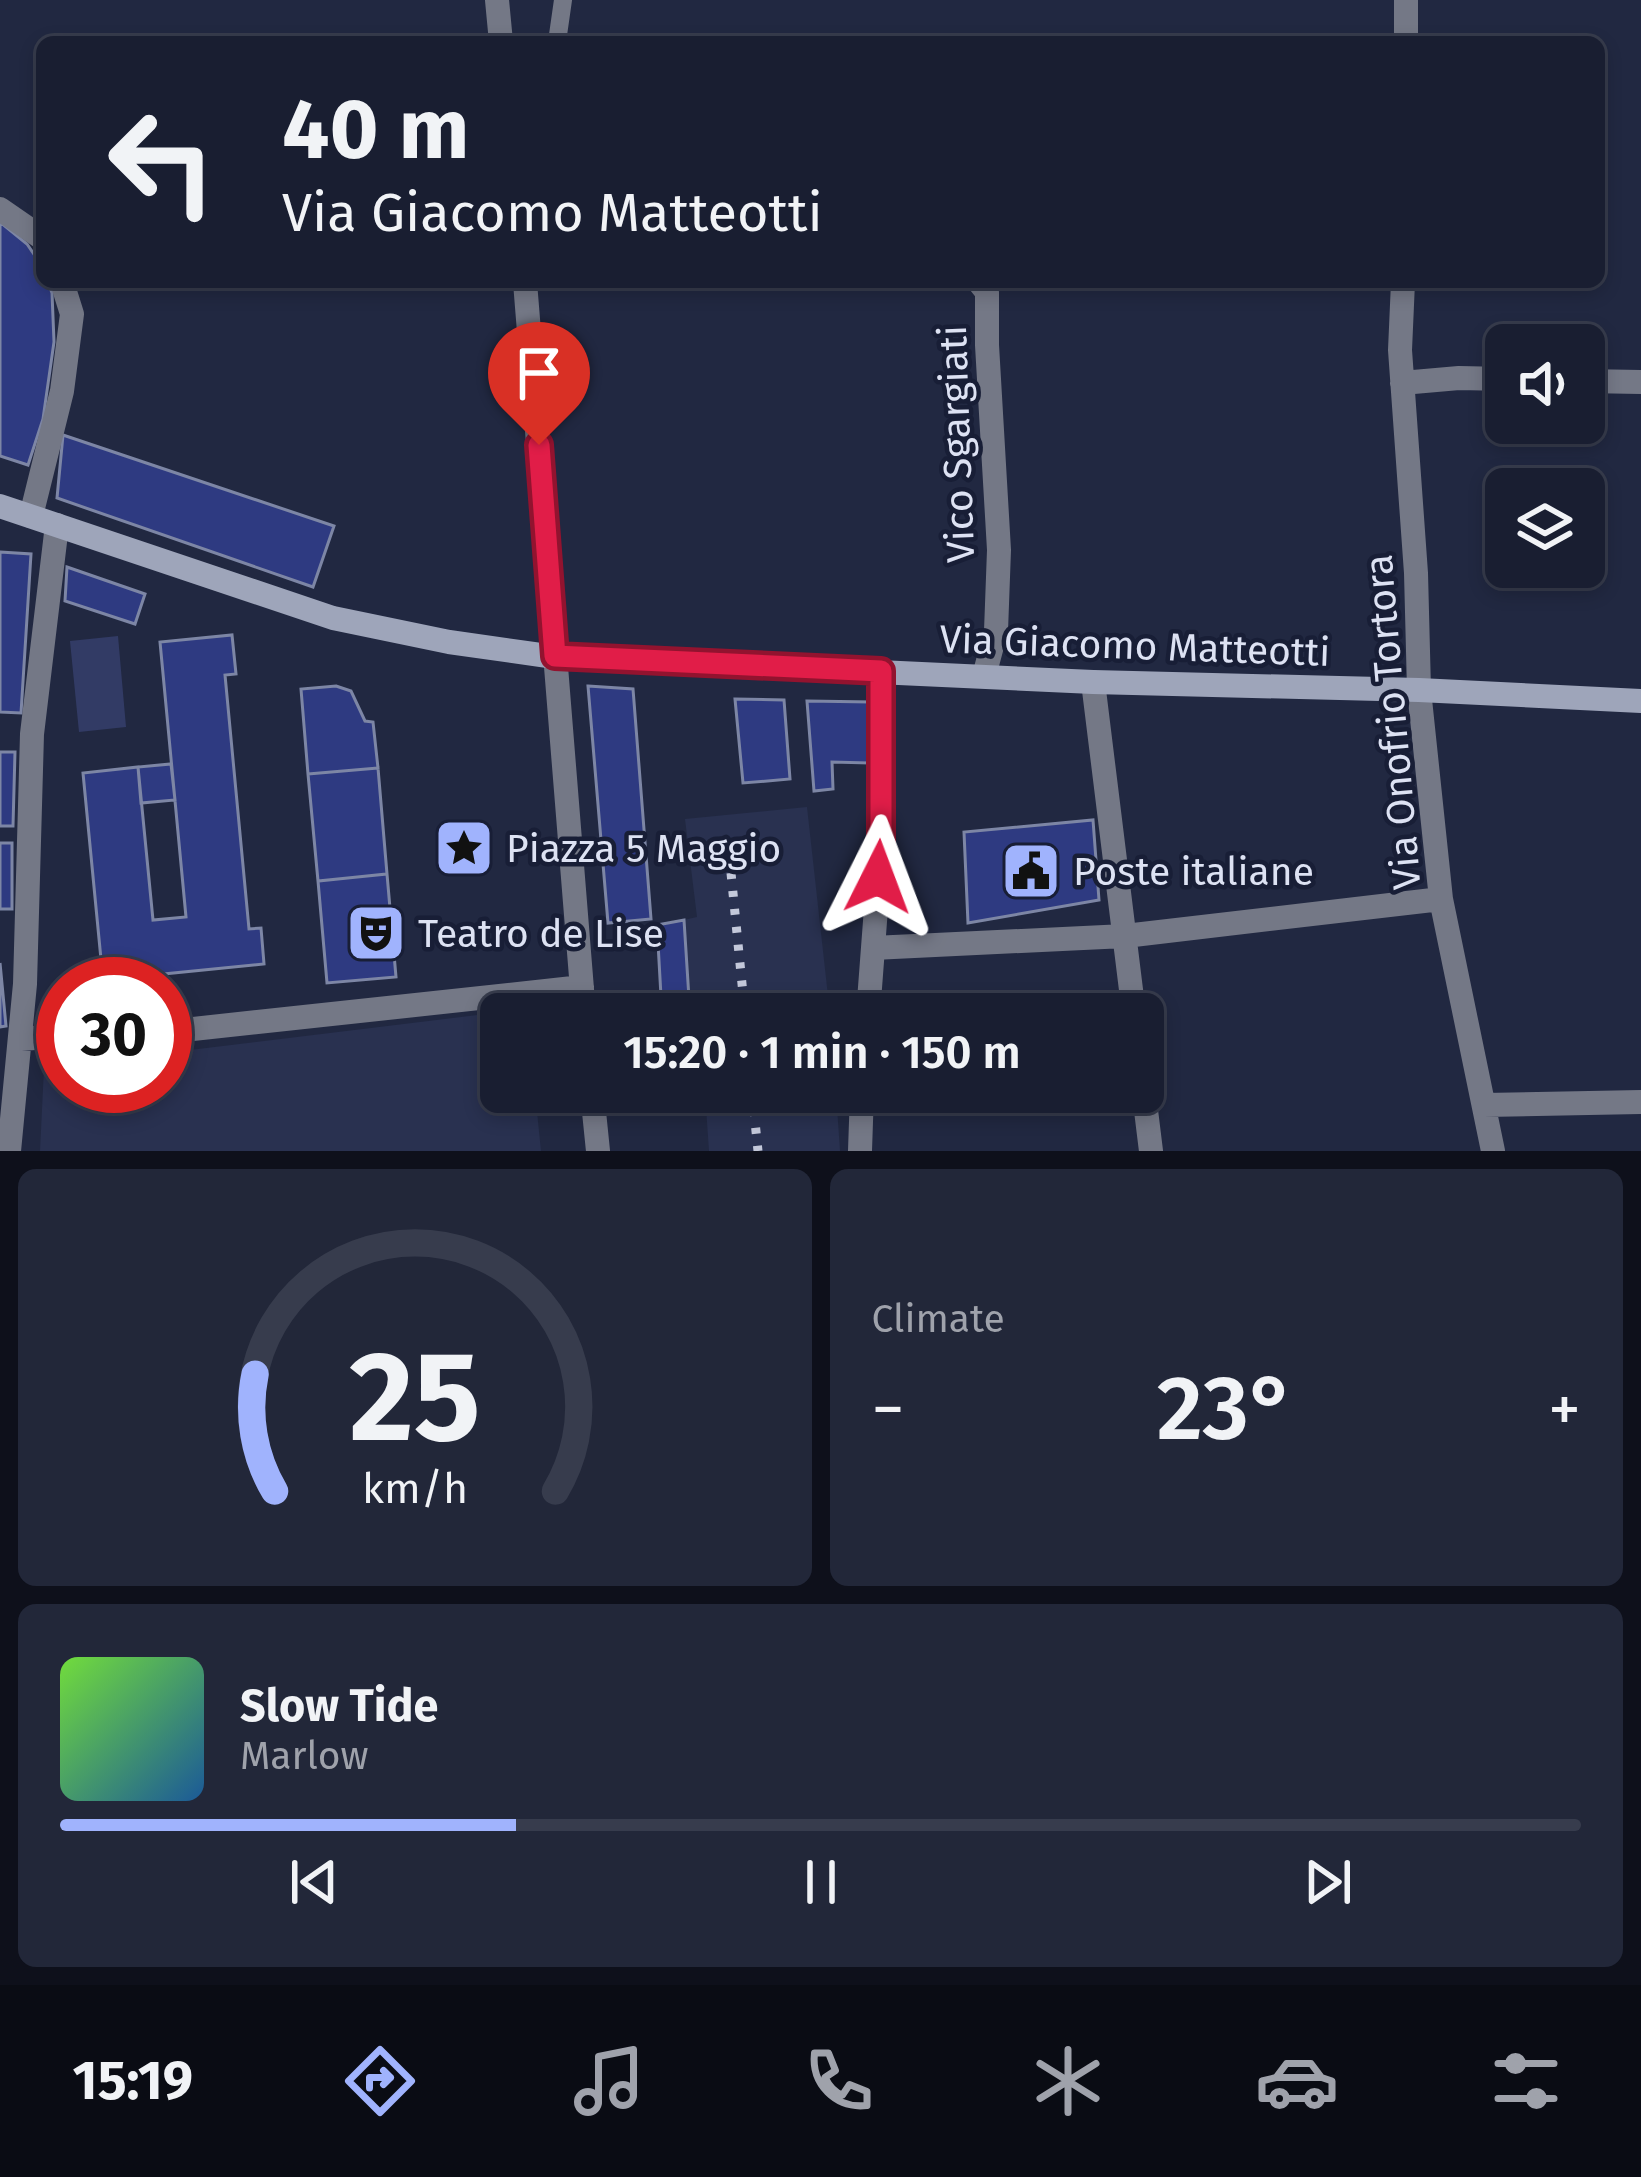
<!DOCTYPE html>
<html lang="en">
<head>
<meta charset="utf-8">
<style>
	body { margin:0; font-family:"Fira Sans",sans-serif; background:#222739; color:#f1f3f6; height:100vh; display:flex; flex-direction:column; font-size:45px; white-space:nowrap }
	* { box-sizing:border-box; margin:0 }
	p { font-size:39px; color:#9fa2ab }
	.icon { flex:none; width:66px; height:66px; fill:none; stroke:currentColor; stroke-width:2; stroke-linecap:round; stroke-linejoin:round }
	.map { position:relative; height:1151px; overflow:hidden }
	.panel { display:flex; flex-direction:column; gap:18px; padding:18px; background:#0e101b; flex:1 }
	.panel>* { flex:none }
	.hud { position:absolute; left:36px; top:36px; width:1569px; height:252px; border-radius:18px; box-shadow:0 6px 18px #0003,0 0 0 3px #373c4d; background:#191e31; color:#f1f3f6; overflow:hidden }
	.buttons { position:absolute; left:1485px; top:324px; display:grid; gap:24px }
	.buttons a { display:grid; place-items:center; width:120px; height:120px; border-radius:18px; background:#191e31; box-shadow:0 6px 18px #0003,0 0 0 3px #373c4d; font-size:60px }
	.speed { position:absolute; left:36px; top:957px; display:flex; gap:24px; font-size:60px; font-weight:700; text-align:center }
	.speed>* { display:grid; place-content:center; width:156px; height:156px; border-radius:50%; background:#191e31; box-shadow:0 6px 18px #0003,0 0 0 3px #373c4d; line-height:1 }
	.speed .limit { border:18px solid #d22; background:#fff; color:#111 }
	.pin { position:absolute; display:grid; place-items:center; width:102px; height:102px; color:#fff; margin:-123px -51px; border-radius:50% 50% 50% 0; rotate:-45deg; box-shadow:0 0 12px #0007 }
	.pin .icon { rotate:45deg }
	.me { position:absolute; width:132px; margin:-66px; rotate:3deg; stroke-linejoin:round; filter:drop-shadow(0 0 9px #0008) }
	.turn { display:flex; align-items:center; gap:42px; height:252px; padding:0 48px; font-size:54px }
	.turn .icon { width:156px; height:156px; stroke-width:2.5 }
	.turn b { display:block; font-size:84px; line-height:102px }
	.big { font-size:90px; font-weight:600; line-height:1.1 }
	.panel .tile { flex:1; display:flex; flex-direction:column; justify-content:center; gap:18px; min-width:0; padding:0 42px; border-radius:18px; background:#222739 }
	.panel .dial { align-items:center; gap:0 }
	.dial svg { height:312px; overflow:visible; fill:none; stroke:#373c4d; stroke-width:7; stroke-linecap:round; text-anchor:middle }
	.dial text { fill:#f1f3f6; stroke:none }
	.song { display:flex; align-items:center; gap:36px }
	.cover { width:144px; height:144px; border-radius:18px; background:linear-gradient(135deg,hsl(100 70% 55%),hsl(210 70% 35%)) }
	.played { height:12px; border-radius:6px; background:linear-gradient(90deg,#a0b3fd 30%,#373c4d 30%) }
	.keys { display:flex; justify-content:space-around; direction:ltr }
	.heat { display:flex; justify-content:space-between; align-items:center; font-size:66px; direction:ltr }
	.panel .tiles { flex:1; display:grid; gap:18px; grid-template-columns:1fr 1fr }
	.tile:last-child { grid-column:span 2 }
	.trip { position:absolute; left:480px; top:993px; width:684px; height:120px; border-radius:18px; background:#191e31; box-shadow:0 6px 18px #0003,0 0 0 3px #373c4d; font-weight:600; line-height:120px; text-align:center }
	.tabs { display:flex; height:192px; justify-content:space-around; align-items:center; background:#0a0c14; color:#9fa2ab }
	.tabs .icon { width:84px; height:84px }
	.tabs .selected { color:#a0b3fd }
	.tabs b { font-size:54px; color:#f1f3f6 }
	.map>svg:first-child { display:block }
</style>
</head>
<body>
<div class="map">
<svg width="1641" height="1151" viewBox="0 0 1641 1151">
	<rect width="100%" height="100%" fill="#212841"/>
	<path fill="#293150" d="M807 807 830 1014H662L657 926 697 917 685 819Z
		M527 1009V1014H501V1092H535L541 1151H40L44 1068 63 1066V1086H165V1053Z
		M667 1092H836L840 1151H709L705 1093Z"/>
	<path fill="#323b65" d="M118 636 126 727 79 732 70 641Z"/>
	<path fill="#2e3a81" stroke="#7d86a5" stroke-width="3" d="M0 222 27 244 42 266V282H48L52 293 54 342 43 419 28 465 0 456Z
		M63 435 334 526 313 587 57 498Z
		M0 552 31 554 21 713 0 712Z
		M67 567 145 594 135 624 65 601Z
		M232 635 236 674 225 675 249 929 261 928 264 964 103 980 83 773 138 767 153 920 186 917 160 642Z
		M336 686 351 691 365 721 373 722 378 768 308 774 301 689Z
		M588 686 633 689 651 919 608 923Z
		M735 699 784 700 790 779 743 783Z
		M807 701 871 702 869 763 832 762 833 789 814 791Z
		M0 752H15L13 826H0Z
		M171 764 175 800 141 803 138 767Z
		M378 768 387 874 318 881 308 774Z
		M1093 820 1099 900 968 923 964 832Z
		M0 843H12V909H0Z
		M387 874 396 977 327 983 318 881Z
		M684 920 690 1014H662L657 925Z
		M0 963 6 1026 0 1027Z"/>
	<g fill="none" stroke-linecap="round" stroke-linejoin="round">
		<path stroke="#747886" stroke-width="18" d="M557 42 563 0"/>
		<path stroke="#747886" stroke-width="24" d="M497 0 501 42
			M1406 42V0
			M0 209 42 238
			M525 282 584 1014
			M979 282 987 292V345L999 550 996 631 984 676
			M1403 282 1400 350 1416 573 1419 690 1441 899 1493 1151
			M1584 381 1641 382
			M1402 383 1459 378 1506 379
			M31 516 62 391 72 314 62 282
			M1093 682 1134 1014
			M873 948 1125 936 1441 899
			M868 1014 881 842V671
			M165 1032 582 987
			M21 1039 63 1036
			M1143 1086 1151 1151
			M592 1092 598 1151
			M1484 1105 1641 1102
			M9 1151 25 984 32 734 57 525
			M860 1151 862 1092"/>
		<path stroke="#9ea5ba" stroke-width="24" d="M0 506 333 618 449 642 555 657 1093 682 1419 690 1641 701"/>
		<path stroke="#c3c8da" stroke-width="9" stroke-dasharray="6 12" stroke-linecap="butt" d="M731 873 745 1014
			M752 1092 758 1151"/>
	</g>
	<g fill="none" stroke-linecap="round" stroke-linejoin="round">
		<defs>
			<path id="route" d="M539 445 555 656 881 671V842L878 877"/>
		</defs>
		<use href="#route" stroke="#92132f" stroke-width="30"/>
		<use href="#route" stroke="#e11d48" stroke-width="21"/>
	</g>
	<defs>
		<symbol id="sight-square" viewBox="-11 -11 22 22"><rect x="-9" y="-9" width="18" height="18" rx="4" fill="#a0b3fd" stroke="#181e36"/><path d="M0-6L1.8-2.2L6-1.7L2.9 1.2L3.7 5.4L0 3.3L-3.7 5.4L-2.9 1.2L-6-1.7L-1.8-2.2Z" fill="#111"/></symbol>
		<symbol id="civic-square" viewBox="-11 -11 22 22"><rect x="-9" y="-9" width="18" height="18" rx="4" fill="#a0b3fd" stroke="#181e36"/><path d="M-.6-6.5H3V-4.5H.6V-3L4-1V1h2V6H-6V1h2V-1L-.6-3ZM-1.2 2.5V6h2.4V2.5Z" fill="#111"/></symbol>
		<symbol id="theatre-square" viewBox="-11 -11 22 22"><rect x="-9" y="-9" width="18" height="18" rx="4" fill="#a0b3fd" stroke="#181e36"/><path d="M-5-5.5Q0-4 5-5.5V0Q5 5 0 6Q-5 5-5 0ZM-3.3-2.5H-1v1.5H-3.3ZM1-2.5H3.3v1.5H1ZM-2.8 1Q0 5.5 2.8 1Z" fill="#111"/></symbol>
	</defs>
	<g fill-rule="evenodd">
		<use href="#sight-square" x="431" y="815" width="66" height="66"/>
		<use href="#civic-square" x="998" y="838" width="66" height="66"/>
		<use href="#theatre-square" x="343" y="900" width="66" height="66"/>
	</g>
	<g text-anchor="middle" stroke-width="9" stroke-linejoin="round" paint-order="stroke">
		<g font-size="39" fill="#dde2f3" stroke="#181e36">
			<text transform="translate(956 444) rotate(-92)" y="14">Vico Sgargiati</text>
			<text transform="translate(1135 645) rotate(2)" y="14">Via Giacomo Matteotti</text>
			<text transform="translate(1392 722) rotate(-95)" y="14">Via Onofrio Tortora</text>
		</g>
		<g font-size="39" fill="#dde2f3" stroke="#181e36" text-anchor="start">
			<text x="506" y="862">Piazza 5 Maggio</text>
			<text x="1073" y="885">Poste italiane</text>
			<text x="418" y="947">Teatro de Lise</text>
		</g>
	</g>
</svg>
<div class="buttons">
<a><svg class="icon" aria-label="sound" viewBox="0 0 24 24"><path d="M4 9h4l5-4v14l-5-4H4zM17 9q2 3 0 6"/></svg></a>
<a><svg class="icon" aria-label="layers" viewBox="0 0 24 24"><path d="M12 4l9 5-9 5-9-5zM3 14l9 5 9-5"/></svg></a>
</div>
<div class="speed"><div class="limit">30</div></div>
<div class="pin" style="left:539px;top:445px;background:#d93025"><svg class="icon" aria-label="arrive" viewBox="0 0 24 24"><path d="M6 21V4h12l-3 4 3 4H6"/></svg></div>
<svg class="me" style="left:878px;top:877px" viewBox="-20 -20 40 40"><path d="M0-17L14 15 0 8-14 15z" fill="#e11d48" stroke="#fff" stroke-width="4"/></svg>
<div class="trip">15:20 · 1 min · 150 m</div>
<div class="hud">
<div class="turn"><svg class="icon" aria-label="left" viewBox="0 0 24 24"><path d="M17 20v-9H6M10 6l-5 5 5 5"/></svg><div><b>40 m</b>Via Giacomo Matteotti</div></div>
</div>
</div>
<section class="panel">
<div class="tiles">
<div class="tile dial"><svg viewBox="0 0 100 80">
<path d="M14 69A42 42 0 1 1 86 69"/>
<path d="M14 69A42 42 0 0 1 9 39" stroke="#a0b3fd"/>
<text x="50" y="56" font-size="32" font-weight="700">25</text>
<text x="50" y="72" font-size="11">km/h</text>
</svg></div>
<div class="tile"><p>Climate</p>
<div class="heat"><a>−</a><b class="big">23°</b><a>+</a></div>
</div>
<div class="tile">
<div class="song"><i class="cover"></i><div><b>Slow Tide</b><p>Marlow</p></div></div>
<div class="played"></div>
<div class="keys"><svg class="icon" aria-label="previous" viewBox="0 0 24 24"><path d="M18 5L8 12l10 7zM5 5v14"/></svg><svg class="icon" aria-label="pause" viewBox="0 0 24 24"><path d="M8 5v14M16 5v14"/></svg><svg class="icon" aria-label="next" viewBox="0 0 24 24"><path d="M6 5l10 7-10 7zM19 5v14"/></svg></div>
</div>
</div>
</section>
<nav class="tabs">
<b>15:19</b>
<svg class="icon selected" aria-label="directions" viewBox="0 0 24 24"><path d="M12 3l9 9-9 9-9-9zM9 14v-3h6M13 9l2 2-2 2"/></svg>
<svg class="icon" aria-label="music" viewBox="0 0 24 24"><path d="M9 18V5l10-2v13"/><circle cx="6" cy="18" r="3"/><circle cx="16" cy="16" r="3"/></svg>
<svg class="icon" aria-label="phone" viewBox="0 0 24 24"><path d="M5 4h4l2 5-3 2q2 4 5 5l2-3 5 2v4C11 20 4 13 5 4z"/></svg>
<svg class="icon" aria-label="climate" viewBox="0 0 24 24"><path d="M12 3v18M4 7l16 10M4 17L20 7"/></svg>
<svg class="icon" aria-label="car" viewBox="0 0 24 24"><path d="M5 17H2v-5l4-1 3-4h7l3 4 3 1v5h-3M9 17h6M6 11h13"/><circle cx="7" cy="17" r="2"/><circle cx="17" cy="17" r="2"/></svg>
<svg class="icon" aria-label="filters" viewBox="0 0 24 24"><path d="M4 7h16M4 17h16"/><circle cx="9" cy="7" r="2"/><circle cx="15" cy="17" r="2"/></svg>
</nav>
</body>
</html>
